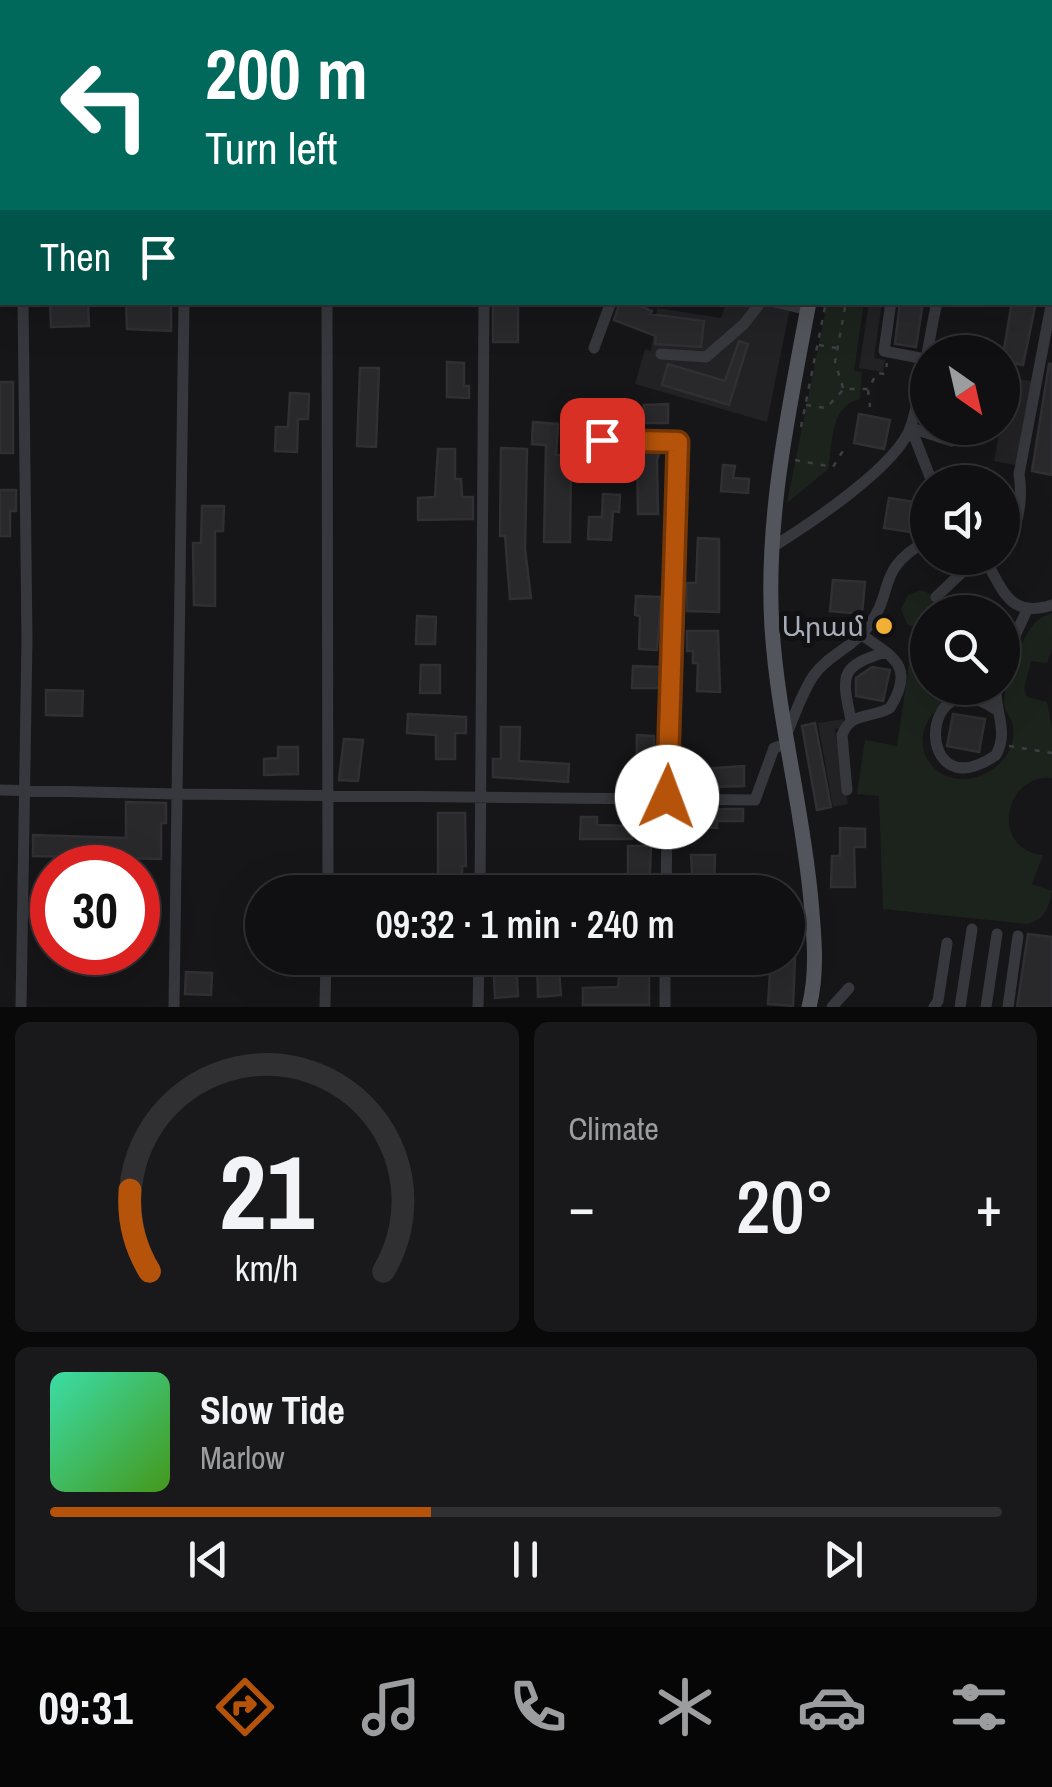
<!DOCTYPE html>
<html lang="en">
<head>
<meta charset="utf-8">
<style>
	body { margin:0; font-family:"Archivo Narrow","Noto Sans Armenian",sans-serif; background:#19191b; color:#f1f3f6; height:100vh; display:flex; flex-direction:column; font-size:38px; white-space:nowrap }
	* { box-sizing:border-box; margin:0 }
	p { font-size:32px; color:#9c9d9f }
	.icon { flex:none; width:55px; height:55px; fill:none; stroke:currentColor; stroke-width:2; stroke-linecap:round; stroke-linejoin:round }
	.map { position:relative; height:1007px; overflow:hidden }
	.panel { display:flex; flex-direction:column; gap:15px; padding:15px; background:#09090a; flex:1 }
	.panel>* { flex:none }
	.banner { position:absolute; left:0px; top:0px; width:1052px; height:305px; box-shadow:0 10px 40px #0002,0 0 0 2px #303032; background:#00695c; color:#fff; overflow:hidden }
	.needle { width:65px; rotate:146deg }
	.tools { position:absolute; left:910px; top:335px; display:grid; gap:20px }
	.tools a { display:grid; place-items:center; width:110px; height:110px; border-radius:50%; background:#101012; box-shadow:0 10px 40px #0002,0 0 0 2px #303032; font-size:50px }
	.speed { position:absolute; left:30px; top:845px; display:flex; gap:20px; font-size:50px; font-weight:700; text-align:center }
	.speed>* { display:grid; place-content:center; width:130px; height:130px; border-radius:50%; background:#101012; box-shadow:0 10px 40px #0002,0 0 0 2px #303032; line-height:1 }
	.speed .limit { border:15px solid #d22; background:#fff; color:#111 }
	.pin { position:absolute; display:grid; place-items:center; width:85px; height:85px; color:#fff; margin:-42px; border-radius:20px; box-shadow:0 5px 15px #0006 }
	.me { position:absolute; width:110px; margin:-55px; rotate:2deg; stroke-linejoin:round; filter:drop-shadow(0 0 8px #0008) }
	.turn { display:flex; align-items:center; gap:35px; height:210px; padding:0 40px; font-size:45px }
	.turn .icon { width:130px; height:130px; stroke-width:2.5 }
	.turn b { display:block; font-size:70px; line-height:85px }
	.then { display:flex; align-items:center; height:95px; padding:0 40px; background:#0003; gap:20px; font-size:38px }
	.big { font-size:75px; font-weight:600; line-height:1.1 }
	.panel .widget { flex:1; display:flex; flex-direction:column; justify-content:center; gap:15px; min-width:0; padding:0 35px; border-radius:15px; background:#19191b }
	.panel .dial { align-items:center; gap:0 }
	.dial svg { height:260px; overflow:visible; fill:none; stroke:#303032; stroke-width:7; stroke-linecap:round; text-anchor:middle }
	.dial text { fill:#f1f3f6; stroke:none }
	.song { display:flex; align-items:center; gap:30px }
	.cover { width:120px; height:120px; border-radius:15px; background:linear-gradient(135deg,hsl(160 70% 55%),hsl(100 70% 35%)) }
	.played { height:10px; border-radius:5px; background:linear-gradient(90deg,#b45309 40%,#303032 40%) }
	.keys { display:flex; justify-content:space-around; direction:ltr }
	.heat { display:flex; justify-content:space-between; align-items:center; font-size:55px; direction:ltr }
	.panel .tiles { flex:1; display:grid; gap:15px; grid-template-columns:1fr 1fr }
	.widget:last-child { grid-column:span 2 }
	.trip { position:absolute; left:245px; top:875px; width:560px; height:100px; border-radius:50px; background:#101012; box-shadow:0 10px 40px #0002,0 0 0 2px #303032; font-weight:600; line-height:100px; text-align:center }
	.tab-bar { display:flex; height:160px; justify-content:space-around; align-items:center; background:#060607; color:#9c9d9f }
	.tab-bar .icon { width:70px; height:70px }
	.tab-bar .on { color:#b45309 }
	.tab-bar b { font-size:45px; color:#f1f3f6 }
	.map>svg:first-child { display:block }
</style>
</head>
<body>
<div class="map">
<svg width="1052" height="1007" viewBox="0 0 1052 1007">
	<rect width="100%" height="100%" fill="#161618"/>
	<path fill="#222225" d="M869 302 882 303 874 358 885 360 883 372 859 368Z
		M726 303H791L767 422 635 384 645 349 651 351 657 308 721 318Z
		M1009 377 1032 381 1015 465 994 461 1000 428H1002Z
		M843 719 844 727 835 729 848 804 833 807 818 723Z"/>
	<path fill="#1c231d" d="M827 303H864L854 371 862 372 860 399C829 406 833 445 828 469L787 503Z
		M922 590 936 597 941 612H928L927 628 917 629 907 624 901 609 908 595Z
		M1052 613V649L1047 663 1031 661 1024 689 1027 697 1047 702 1052 728V778C1004 774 989 849 1043 855L1032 884 1052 891C1049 907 1045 920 1027 924L883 909 879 796 857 794 865 740 897 746 913 636 927 635 928 688H952V697C889 737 939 802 990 771 1005 762 1016 745 1013 726 1012 718 1005 712 1004 705 1002 685 1023 632 1038 620 1040 618 1049 614 1052 613Z"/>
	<path fill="#29292c" stroke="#303034" stroke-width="2.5" d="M50 302H88L89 326 51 327Z
		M126 302H171V331L127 329Z
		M493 302H518V342H493Z
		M620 302H631L652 311 650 314 704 321 701 347 655 344 656 336 614 320Z
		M900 302H923L916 347 895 344Z
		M1012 302H1036L1023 365 1002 361Z
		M739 341 748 344 729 405 662 385 668 364 725 381Z
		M447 362 464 363V386H469V398L447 397Z
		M1049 364H1052V475L1032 471Z
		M360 368H379L376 447 357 446Z
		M0 382H13V453H0Z
		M290 393 309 394 308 419H298L297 452 275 451 276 427H288Z
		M668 404V423H635V432L614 431V425H585V408H605V414H644V405Z
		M859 414 890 420 884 449 854 443Z
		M533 422 558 424 556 455H571L570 542H544L546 445 532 444Z
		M501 448 527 449 525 549 531 598 510 599 505 536H500Z
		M438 449H455V479H461L462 497H473V519L418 520V498L435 497Z
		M637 450 660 451 657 460 658 514H638Z
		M723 465 735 466 733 478 749 479 748 493 721 491Z
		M0 490H16V511H10V536H0Z
		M603 494 620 495 619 512 613 511 611 540 588 539 589 517H602Z
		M889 498 922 503 917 533 884 528Z
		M202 506H224L223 531H215V606L194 605 193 543H201Z
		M698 538 719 539V612L687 611V583H696Z
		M833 580 865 582 862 614 830 611Z
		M636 596 661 597 657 650 639 649 640 616 635 615Z
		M417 616 436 617 435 644H416Z
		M687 631H718L720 692 697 691 698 663H693V651H687Z
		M421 665H440V693H420Z
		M633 666 660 667V688H632Z
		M872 667 890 670 883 701 856 696V678Z
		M46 690 83 691 82 716 46 715Z
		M408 714 466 717V733H455V759H436V735L407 733Z
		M953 714 985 719 979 752 947 746Z
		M815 723 831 807 817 810 802 726Z
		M501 727H520L519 761 569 764 568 782 493 777V759H501Z
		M637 735 654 736 655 784H636Z
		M344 739 363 740 358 781 339 780Z
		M278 747H298V774L264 775V759L278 758Z
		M683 765 699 766V769L744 766V786L682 788Z
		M126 802 166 803V823H161V859L33 856V835L126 838Z
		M725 809H743V821H717V828L676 825 677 813Z
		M438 813H465L466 866H462V892H407V877L438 878Z
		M581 817H597V825L633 826 632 839H580Z
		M840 828 865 829V847H854L855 887H831L832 856H840Z
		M628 846H651L649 892H628Z
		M691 855H715L714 892H693Z
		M1028 934 1052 937V1007H1017Z
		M493 958H516L518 996 495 998Z
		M537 958H558L561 995 538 997Z
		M633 958H649V1005H583V988L618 987 620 967H633Z
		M771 958H795L793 1006 768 1004Z
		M186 972 212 973 211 995 185 994Z"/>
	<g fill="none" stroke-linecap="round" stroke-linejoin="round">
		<path stroke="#3d3f44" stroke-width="2.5" stroke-dasharray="5 8" stroke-linecap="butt" d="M905 0 913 2
			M1050 11 1052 12
			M1050 250 1052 251
			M830 302 844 305
			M819 345 836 348
			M843 388 835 362 846 302
			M868 390 870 407
			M806 405 826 408 844 389H868L877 373 885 374 887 363
			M801 427 826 302
			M795 460 833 467 844 449
			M1009 746 1052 753"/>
		<path stroke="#37383d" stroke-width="11" d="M72 0 86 2
			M349 0 355 2
			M121 2 124 0
			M258 2 261 0
			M460 2V0
			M541 2 542 0
			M688 2V0
			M887 2 888 0
			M943 2 945 0
			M1017 2 1018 0
			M327 302 328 892
			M775 302 808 310
			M891 302 884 351 925 359
			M594 348 611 302
			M661 354 706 357 744 324 761 302
			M911 428 952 441 962 434 963 428
			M911 428 932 482
			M602 440 677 442 671 582 666 892
			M1002 529 1016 523C1021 506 1022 492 1019 474L1052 300
			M771 548C808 525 898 466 911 426 923 386 928 343 937 302
			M984 558C1003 589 1009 619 1052 605
			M936 597 977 558
			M1002 664 1027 610
			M995 709C918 656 913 812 996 755 1009 731 995 713 996 688
			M851 720C841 674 840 666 886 652
			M787 733C795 715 802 692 814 675 827 656 853 647 867 628 897 590 873 571 928 540
			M0 790 177 794 755 800 774 748 789 743
			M847 790 842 735C851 711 871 719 890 708 915 667 895 658 862 635
			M480 892 484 302
			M21 1007 27 640 23 302
			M174 1007 184 302
			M325 1007 326 958
			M478 1007 479 958
			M665 1007V958
			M832 1007 849 988
			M934 1007 938 1001 947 943
			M960 1007 972 929
			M986 1007 997 934
			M1008 1007 1018 936"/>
		<path stroke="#53555c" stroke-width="15" d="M853 2V0
			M809 1007C818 972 814 936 811 901 803 809 778 720 772 628 765 519 789 409 809 302"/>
	</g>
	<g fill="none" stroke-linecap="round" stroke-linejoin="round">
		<defs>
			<path id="route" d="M602 440 678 442 667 797"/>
		</defs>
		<use href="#route" stroke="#753606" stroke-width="25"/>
		<use href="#route" stroke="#b45309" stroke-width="18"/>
	</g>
	<circle fill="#f2b134" stroke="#111113" stroke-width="4" cx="884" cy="626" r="10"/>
	<g text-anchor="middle" stroke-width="10" stroke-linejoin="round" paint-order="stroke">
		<g font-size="28" fill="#a8adb8" stroke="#111113" text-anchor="end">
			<text x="864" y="636">Արամ</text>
		</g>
	</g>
</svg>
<div class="tools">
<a><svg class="needle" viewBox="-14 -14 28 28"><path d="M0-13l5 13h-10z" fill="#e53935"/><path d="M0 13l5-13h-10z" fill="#9c9d9f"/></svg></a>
<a><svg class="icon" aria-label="sound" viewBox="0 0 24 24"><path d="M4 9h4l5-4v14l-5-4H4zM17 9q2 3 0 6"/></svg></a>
<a><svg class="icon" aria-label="search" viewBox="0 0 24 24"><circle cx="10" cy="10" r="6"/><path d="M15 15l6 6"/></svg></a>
</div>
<div class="speed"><div class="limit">30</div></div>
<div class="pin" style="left:602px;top:440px;background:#d93025"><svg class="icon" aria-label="arrive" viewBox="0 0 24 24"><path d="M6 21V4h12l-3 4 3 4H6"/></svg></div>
<svg class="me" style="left:667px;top:797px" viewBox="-20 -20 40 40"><circle r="19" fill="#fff"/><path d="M0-13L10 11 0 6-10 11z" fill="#b45309"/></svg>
<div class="trip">09:32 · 1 min · 240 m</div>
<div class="banner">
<div class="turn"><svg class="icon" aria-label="left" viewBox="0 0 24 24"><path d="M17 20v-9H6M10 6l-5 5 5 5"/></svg><div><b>200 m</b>Turn left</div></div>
<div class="then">Then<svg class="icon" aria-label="arrive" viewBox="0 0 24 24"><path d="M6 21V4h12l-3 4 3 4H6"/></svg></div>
</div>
</div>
<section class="panel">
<div class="tiles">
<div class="widget dial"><svg viewBox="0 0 100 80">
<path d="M14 69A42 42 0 1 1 86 69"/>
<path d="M14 69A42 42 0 0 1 8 44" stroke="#b45309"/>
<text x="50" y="56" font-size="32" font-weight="700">21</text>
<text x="50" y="72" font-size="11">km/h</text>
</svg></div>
<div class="widget"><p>Climate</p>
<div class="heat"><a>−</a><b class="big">20°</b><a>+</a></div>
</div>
<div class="widget">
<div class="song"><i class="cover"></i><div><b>Slow Tide</b><p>Marlow</p></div></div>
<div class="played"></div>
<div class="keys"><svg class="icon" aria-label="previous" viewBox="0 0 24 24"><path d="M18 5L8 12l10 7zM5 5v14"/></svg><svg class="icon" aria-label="pause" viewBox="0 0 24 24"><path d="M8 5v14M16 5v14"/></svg><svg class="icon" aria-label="next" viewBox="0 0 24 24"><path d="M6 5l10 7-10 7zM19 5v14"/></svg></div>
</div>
</div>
</section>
<nav class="tab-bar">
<b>09:31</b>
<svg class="icon on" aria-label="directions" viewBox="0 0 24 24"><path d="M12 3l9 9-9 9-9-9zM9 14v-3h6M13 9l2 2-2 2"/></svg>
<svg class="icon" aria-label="music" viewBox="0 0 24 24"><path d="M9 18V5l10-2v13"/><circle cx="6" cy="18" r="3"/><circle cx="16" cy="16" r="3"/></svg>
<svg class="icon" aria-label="phone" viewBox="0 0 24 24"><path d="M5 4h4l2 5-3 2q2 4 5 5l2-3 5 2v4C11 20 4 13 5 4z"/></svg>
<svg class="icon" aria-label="climate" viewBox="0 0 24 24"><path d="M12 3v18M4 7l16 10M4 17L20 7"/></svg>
<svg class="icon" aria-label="car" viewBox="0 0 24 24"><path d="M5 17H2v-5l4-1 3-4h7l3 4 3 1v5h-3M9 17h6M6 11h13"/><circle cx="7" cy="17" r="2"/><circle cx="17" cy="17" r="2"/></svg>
<svg class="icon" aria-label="filters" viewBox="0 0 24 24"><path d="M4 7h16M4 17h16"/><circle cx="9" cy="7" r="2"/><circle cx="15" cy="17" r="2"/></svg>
</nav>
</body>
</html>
